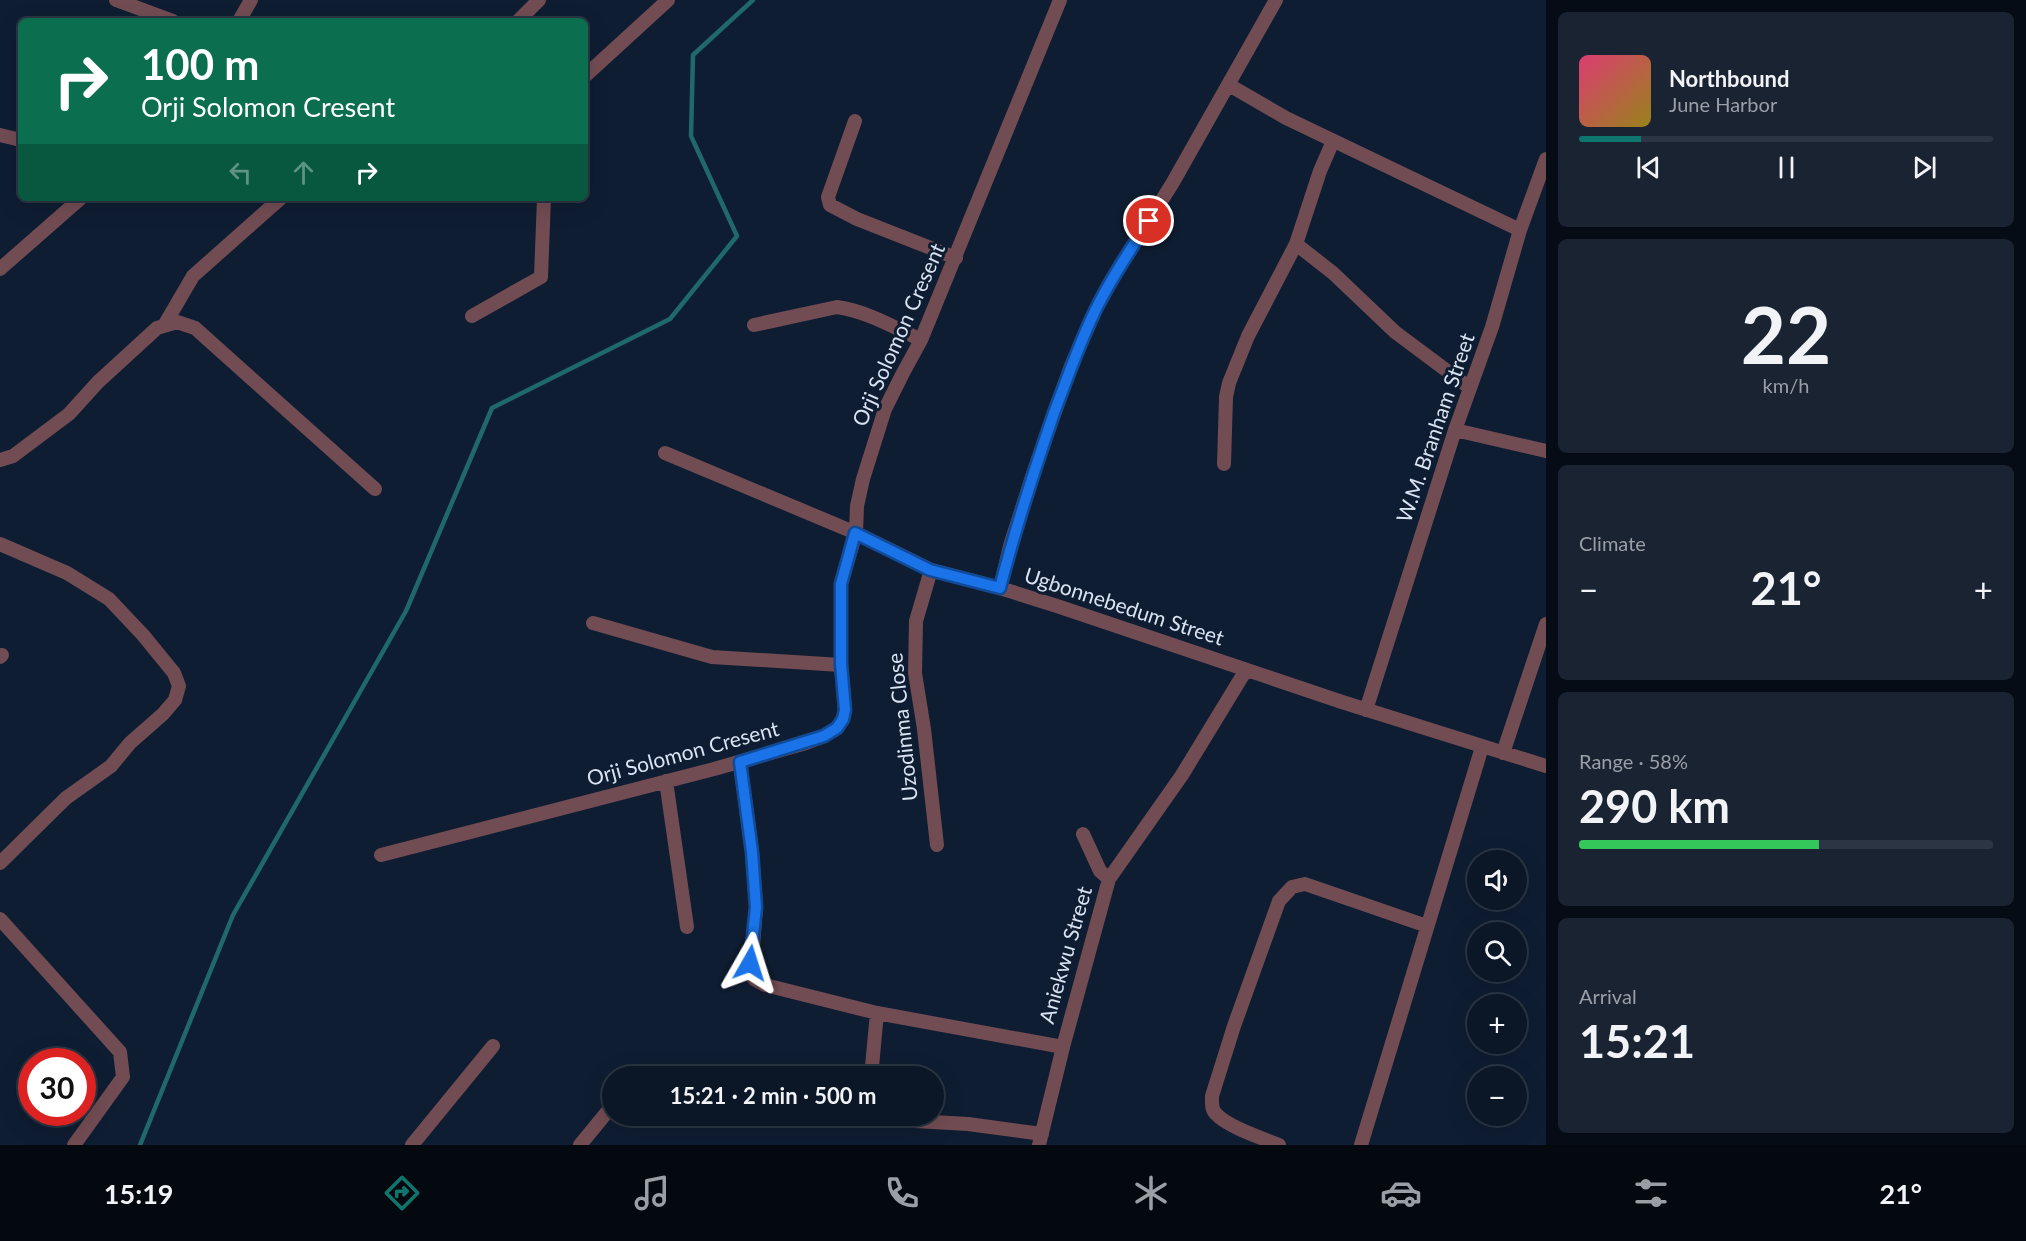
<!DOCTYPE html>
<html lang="en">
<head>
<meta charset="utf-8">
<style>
	body { margin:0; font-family:Lato,sans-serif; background:#192332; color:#f1f3f6; height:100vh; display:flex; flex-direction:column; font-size:22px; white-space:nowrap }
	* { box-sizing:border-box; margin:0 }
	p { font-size:20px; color:#9a9fa7 }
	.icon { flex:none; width:33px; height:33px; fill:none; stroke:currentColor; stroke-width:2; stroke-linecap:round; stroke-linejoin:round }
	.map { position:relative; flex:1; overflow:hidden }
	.panel { display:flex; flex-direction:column; gap:12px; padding:12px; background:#060c15; width:480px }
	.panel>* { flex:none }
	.top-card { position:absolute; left:18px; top:18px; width:570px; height:183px; border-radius:9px; box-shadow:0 6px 24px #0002,0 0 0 2px #2b3543; background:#0b6e4f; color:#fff; overflow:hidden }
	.controls { position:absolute; left:1467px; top:850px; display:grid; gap:12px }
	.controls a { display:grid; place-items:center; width:60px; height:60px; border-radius:50%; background:#0b1626; box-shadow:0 6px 24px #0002,0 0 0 2px #2b3543; font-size:30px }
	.speed { position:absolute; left:18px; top:1048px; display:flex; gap:12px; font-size:30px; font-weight:700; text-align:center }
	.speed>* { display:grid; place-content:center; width:78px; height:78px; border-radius:50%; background:#0b1626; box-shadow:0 6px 24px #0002,0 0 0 2px #2b3543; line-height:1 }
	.speed .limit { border:9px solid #d22; background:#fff; color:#111 }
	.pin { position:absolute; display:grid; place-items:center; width:51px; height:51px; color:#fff; margin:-26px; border:3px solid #fff; border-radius:50%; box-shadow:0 2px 6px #0007 }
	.me { position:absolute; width:66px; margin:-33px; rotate:6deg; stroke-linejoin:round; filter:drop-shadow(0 0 4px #0008) }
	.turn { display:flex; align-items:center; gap:21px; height:126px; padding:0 24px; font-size:27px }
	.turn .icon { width:78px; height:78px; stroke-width:2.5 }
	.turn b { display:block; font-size:42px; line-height:51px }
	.lanes { display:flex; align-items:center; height:57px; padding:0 24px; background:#0003; justify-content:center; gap:30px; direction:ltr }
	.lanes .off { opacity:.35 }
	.big { font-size:45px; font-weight:700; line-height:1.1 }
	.panel .widget { flex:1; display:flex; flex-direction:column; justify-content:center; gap:9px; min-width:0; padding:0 21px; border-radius:9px; background:#192332 }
	.panel .dial { align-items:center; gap:0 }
	.dial b { font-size:78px; line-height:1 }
	.song { display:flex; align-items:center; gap:18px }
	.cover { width:72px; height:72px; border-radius:9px; background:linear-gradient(135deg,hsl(340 70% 55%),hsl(50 70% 35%)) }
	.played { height:6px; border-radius:3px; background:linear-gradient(90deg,#0f766e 15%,#2b3543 15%) }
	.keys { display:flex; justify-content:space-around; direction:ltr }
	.heat { display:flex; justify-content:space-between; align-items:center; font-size:33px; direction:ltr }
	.charge { height:9px; border-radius:4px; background:linear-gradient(90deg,#34c759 58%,#2b3543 0) }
	.trip { position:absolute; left:602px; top:1066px; width:342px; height:60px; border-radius:30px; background:#0b1626; box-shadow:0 6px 24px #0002,0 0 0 2px #2b3543; font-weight:700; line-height:60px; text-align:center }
	.dock { display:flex; height:96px; justify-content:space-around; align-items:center; background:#04090f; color:#9a9fa7 }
	.dock .icon { width:42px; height:42px }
	.dock .current { color:#0f766e }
	.dock b { font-size:27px; color:#f1f3f6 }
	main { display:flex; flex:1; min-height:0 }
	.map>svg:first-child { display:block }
</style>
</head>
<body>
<main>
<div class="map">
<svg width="1546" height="1145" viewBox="0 0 1546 1145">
	<rect width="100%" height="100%" fill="#0f1d32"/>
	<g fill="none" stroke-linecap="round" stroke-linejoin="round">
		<path stroke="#20696b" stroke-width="4.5" d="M140 1145 233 915 406 611 492 408 670 319 737 236 691 136 693 55 753 0"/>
		<path stroke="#724c53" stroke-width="14" d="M116 0 173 21
			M239 21 251 0
			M518 21 539 0
			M585 76 668 0
			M1229 85 1286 118 1520 230
			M855 121 828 197 830 205 857 219 956 258
			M0 135 21 140
			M1296 244 1320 171 1333 141
			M0 269 81 198
			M472 316 541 277 544 198
			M165 324 193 276 281 198
			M754 325 837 307C866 311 894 327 921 340
			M1455 430 1546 451
			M665 453 856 533 931 570 1000 588 1057 606 1342 702 1546 766
			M0 460 13 456 69 414 98 382 157 328 177 322 195 328 375 489
			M1224 464 1226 397 1229 383 1248 336 1296 244 1333 273 1395 332 1470 388
			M0 544 67 573 109 599 143 635 174 673 179 686 175 700 163 714 130 743 111 766 66 798 0 863
			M931 570 916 621 915 673 924 729 937 845
			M1000 588 1010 546 1033 474 1071 366 1095 311 1114 276 1172 184 1276 0
			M593 623 712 657 841 665
			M0 657 2 655
			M1366 710 1455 430 1492 327 1520 230 1546 159
			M1503 753 1546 624
			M740 762 752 852 756 907 751 974 754 979 765 985 877 1013 1063 1047
			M666 781 687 927
			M1083 834 1100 871 1109 879
			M381 855 714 769 806 743 824 736 837 728 843 719 845 710 841 665V583L856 533 857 506 863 479 885 409 903 373 921 340 1060 0
			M0 919 120 1052 123 1077 74 1145
			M871 1077 877 1013
			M873 1116 879 1119 968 1124 1042 1134
			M412 1145 493 1046
			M580 1145 612 1106
			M1039 1145 1063 1047 1109 879 1182 775 1246 670
			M1279 1145C1262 1138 1228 1127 1216 1114 1211 1109 1212 1103 1212 1096L1234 1026 1279 901 1292 887 1305 884 1427 926
			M1361 1145 1482 747"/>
	</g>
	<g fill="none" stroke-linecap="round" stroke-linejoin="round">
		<defs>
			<path id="route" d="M750 963 756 907 752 852 740 762 824 736 837 728 843 719 845 710 841 664V584L855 533 930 570 1000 588C1015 529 1034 471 1054 413 1067 379 1079 344 1095 311 1110 280 1130 250 1149 221"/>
		</defs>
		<use href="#route" stroke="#114b97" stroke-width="15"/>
		<use href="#route" stroke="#1a73e8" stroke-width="10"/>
	</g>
	<g text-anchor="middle" stroke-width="6" stroke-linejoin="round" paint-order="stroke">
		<g font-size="21" fill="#d9e3f2" stroke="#0f1d32">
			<text transform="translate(899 335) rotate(-66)" y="7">Orji Solomon Cresent</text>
			<text transform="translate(1436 428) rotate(-71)" y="7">W.M. Branham Street</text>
			<text transform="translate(1124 607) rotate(18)" y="7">Ugbonnebedum Street</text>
			<text transform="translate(903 727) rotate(-96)" y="7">Uzodinma Close</text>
			<text transform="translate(683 754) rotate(-15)" y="7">Orji Solomon Cresent</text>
			<text transform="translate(1066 955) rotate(-74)" y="7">Aniekwu Street</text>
		</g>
	</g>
</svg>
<div class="controls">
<a><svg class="icon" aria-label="sound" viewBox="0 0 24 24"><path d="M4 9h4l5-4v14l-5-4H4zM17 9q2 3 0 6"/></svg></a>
<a><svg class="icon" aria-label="search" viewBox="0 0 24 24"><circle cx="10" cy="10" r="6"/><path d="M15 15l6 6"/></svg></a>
<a>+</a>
<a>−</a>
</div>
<div class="speed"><div class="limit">30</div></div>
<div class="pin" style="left:1149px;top:221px;background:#d93025"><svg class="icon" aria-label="arrive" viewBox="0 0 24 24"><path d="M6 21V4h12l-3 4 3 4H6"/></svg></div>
<svg class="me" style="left:750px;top:963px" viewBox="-20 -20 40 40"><path d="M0-17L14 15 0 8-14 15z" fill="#1a73e8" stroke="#fff" stroke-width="4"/></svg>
<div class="trip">15:21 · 2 min · 500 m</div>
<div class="top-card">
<div class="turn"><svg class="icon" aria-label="right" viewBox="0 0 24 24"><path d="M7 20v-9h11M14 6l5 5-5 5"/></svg><div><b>100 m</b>Orji Solomon Cresent</div></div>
<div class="lanes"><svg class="icon off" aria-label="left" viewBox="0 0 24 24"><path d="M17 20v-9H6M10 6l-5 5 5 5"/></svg><svg class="icon off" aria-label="ahead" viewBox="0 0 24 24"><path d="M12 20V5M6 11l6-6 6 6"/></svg><svg class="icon" aria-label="right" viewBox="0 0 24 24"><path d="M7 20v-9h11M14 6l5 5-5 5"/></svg></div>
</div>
</div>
<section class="panel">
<div class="widget">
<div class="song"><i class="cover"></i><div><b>Northbound</b><p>June Harbor</p></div></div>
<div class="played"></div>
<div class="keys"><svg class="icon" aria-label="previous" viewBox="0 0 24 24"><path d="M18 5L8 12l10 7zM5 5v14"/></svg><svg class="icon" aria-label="pause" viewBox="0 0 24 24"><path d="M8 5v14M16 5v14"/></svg><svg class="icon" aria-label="next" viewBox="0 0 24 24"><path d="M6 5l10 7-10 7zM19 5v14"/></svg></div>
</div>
<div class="widget dial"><b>22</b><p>km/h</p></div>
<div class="widget"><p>Climate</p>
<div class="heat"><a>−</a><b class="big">21°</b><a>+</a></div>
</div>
<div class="widget"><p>Range · 58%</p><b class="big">290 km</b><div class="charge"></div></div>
<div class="widget"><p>Arrival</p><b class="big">15:21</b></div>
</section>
</main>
<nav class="dock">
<b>15:19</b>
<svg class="icon current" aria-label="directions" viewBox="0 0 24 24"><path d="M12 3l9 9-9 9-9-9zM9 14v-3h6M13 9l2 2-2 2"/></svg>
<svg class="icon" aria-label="music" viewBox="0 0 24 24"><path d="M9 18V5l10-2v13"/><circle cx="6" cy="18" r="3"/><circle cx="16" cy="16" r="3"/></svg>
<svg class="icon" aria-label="phone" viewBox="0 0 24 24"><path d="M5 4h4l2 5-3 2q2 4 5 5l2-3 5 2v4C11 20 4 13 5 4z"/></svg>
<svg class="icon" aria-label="climate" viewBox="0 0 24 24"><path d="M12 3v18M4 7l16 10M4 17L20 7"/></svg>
<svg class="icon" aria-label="car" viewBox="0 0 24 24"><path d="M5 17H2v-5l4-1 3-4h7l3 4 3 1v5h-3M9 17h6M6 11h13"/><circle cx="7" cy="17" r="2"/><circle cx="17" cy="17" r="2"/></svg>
<svg class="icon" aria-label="filters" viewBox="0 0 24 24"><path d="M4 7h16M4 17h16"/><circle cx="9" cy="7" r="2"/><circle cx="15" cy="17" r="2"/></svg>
<b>21°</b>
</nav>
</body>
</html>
